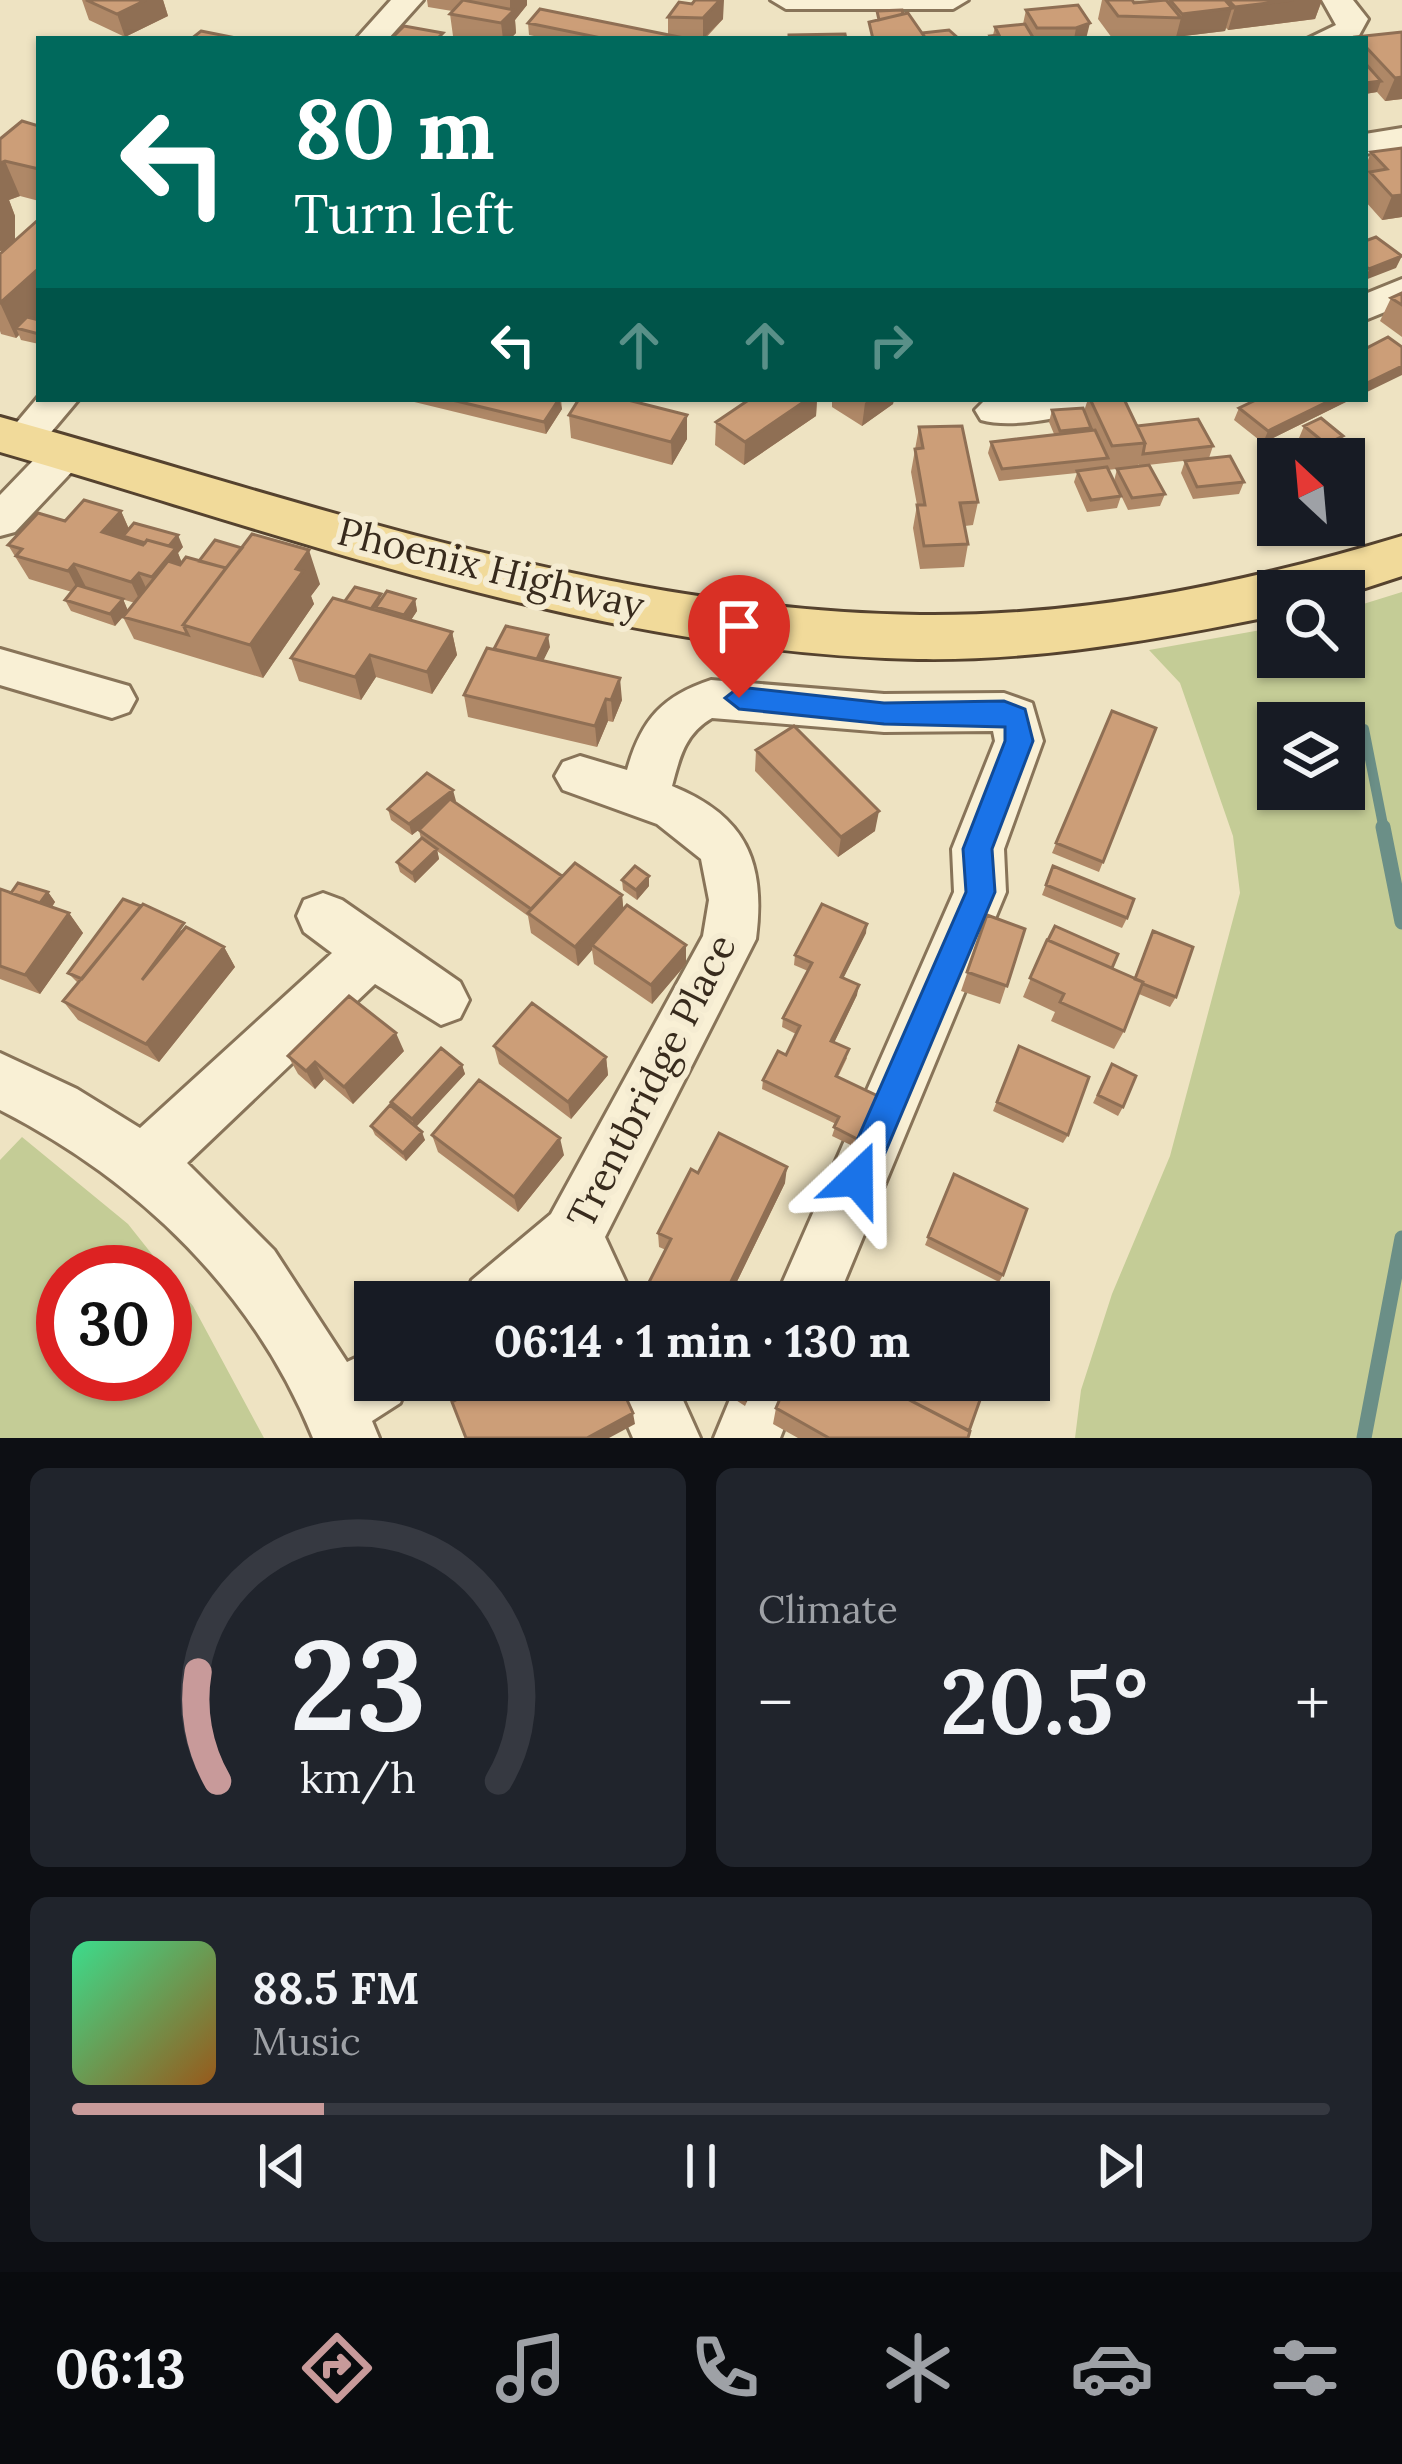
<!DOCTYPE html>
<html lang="en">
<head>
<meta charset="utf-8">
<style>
	body { margin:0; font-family:Lora,serif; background:#20242c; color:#f1f3f6; height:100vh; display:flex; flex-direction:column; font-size:45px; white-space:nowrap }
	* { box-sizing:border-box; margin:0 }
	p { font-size:39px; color:#9ea1a6 }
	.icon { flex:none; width:66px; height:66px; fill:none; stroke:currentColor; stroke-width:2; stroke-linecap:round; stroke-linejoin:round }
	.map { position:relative; height:1438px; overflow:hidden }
	.details { display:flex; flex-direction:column; gap:30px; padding:30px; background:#0d0f14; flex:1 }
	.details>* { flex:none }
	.banner { position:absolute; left:36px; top:36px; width:1332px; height:366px; border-radius:0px; box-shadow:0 3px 9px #0004; background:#00695c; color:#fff; overflow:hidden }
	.needle { width:78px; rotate:334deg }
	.controls { position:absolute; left:1257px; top:438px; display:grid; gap:24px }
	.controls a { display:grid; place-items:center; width:108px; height:108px; border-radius:0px; background:#171b24; box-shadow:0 3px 9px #0004; font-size:60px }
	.speed { position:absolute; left:36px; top:1245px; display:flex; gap:24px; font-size:60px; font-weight:700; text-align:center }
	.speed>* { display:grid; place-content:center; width:156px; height:156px; border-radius:50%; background:#171b24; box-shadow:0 3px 9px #0004; line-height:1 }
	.speed .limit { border:18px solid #d22; background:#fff; color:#111 }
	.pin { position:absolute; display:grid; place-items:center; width:102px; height:102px; color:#fff; margin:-123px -51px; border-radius:50% 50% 50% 0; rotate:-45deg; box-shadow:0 0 12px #0007 }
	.pin .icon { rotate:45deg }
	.me { position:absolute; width:132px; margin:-66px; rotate:23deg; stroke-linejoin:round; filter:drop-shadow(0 0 9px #0008) }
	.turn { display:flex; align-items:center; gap:42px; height:252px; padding:0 60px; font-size:54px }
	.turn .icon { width:156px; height:156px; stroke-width:2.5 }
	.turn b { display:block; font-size:84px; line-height:102px }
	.lanes { display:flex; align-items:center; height:114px; padding:0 60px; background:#0003; justify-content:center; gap:60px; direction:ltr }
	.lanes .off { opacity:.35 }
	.big { font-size:90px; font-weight:700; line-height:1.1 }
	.details .widget { flex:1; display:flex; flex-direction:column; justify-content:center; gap:18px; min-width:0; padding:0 42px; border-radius:18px; background:#20242c }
	.details .dial { align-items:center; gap:0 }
	.dial svg { height:312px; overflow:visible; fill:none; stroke:#363941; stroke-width:7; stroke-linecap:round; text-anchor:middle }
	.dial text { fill:#f1f3f6; stroke:none }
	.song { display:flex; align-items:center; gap:36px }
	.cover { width:144px; height:144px; border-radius:18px; background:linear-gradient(135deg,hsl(150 70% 55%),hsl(30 70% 35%)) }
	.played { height:12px; border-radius:6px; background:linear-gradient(90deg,#c89a9a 20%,#363941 20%) }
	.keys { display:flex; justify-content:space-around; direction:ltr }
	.heat { display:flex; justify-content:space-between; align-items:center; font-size:66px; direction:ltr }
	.details .tiles { flex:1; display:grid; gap:30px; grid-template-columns:1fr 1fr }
	.widget:last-child { grid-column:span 2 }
	.trip { position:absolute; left:354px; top:1281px; width:696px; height:120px; border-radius:0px; background:#171b24; box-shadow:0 3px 9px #0004; font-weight:700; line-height:120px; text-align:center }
	.menu { display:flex; height:192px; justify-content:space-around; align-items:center; background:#090b0e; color:#9ea1a6 }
	.menu .icon { width:84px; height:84px }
	.menu .on { color:#c89a9a }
	.menu b { font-size:54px; color:#f1f3f6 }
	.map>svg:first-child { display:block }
</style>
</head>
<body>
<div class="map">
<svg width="1402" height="1438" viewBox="0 0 1402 1438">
	<rect width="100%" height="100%" fill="#eee3c2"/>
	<path fill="#c4cc96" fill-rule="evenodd" d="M1402 592V1438H1075L1081 1390 1112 1294 1170 1156 1240 893 1233 836 1180 683 1149 650 1278 627V657H1344V610ZM1278 723H1344V789H1278Z
		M22 1137 128 1224 193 1306 264 1438H0V1160ZM63 1272H165V1374H63Z"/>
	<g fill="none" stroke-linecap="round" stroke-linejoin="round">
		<path stroke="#6b8f87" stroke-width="10" d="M1364 729 1384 830"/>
		<path stroke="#6b8f87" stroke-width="15" d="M1383 827 1402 922
			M1364 1438 1402 1238"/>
		<defs>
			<path id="minor" d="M391 0H423L388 39H356Z
				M771 0H968L953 9H786Z
				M1322 0H1353L1368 19 1357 39H1307L1336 25Z
				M1402 128V148L1365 154V134Z
				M1402 279V305L1365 320V294Z
				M39 396 79 399 36 450H8L2 440Z
				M1102 399 1096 408C1064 417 1013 429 981 420L975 410 986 399Z
				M66 438 81 442 87 452 81 462 15 532 0 536V495L51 442Z
				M0 649 129 686 136 699 129 712 112 718 0 685Z
				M711 680 884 694 1004 693 1032 703 1043 741 1004 849 1006 892 836 1302H774L954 892 952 849 995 741 993 731 884 732 712 718C685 734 680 756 672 786 746 816 766 862 756 939L605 1237 635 1302H572L563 1284 542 1302H463L472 1280 551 1214 703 936 709 900 701 859 657 824 563 790 555 776 563 762 580 756 627 770C641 720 662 696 711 680Z
				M323 893 342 900 460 982 469 1000 460 1018 441 1025 375 984 187 1163 274 1250 347 1362 375 1349V1380H409L400 1403 372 1421 379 1438H313C254 1292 139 1181 0 1110V1053L77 1089 140 1128 332 953 304 932 297 916 304 900Z
				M608 1380H674L700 1438H633Z
				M738 1380H803L780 1438H714Z"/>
			<path id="major" d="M0 417C301 500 604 611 920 615 1085 617 1246 583 1402 536V576L1344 595 1278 591V615C1160 639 1039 661 918 659 602 653 301 539 0 452Z"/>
		</defs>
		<use href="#minor" stroke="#887459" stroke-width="6"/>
		<use href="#major" stroke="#55422e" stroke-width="6"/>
		<use href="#minor" fill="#f9f0d5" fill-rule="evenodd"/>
		<use href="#major" fill="#f1da9a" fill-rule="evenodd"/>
	</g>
	<path fill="#af8867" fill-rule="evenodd" d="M82 0H163L168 16 125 37 89 20Z
		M427 0H527V5L515 20 516 33 510 39H466L453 36 450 14 452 11 428 7Z
		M1102 0 1167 1 1322 0 1315 19 1228 30 1226 28 1225 31 1175 37V39L1112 38 1098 19Z
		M1078 5 1086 39H990V36L993 35 995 27 1023 24 1026 10Z
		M668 17 723 19 705 39H549L529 35 528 23 668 35Z
		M1402 32V99L1385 101 1377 92 1365 94V39H1355L1356 37Z
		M39 126V201L20 196 9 200 15 216V241L39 316 36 319 39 320V344L21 340 19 335 16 338 1 334 0 331V254L4 250 0 251V139Z
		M1402 148V217L1382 220 1365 201V168L1371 152Z
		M1402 293V337L1380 321 1391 298Z
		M402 399H561L562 409 546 434Z
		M750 399H817L816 416 744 465 715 445 716 422Z
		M832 399H894L893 404 862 426 832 407Z
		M1088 399H1124L1137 426 1213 446 1209 458 1139 466 1138 464V466L1108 470 1121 496 1117 508 1087 512 1074 482 1077 473 999 481 988 453 991 442 1054 434 1049 422 1052 410 1084 411Z
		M1258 399H1352L1263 443 1234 420 1239 408Z
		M569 415 687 439 672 465 571 438Z
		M1304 426 1338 448 1321 456 1299 438Z
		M919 427 978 502 973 525 965 526 968 544 964 567 920 569 913 528 917 505 911 472Z
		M1185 461 1244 482 1239 494 1193 499 1181 473Z
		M1117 469 1165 494 1160 506 1128 510 1114 481Z
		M121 511 129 529 183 547 178 553 182 563 199 561 320 584 311 596 314 604 263 678 134 639 123 617 127 612 115 626 71 611 65 600 72 592 29 579 8 545 65 521ZM85 588 135 603 128 611 123 599Z
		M382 598 415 599 417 611 411 620 452 632 457 655 432 694 376 677 361 700 299 681 291 658 345 601Z
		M550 647 543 660 622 700 613 722 608 721 597 747 468 717 464 695 494 649Z
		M1112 711 1156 728 1099 872 1052 853Z
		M756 750 875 831 838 857 755 771Z
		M456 801 454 802 562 876 622 895 623 909 686 945V964L652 1004 594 964 592 950 578 966 531 933 528 916 437 851 439 859 415 883 400 872 397 862 421 839 419 830 421 828 412 835 391 820 388 809Z
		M1053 866 1127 918 1122 928 1042 895Z
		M622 880 649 886 637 900 623 890Z
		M0 889 11 893 48 892 55 902 52 907 69 913 83 933 40 994 0 979Z
		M987 915 1025 929 1000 1004 961 991Z
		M187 928 224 947 235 967 159 1062 78 1020 63 1001 78 983 68 973Z
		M1153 931 1176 997 1170 1007 1139 994 1124 1031 1114 1049 1051 1021 1055 1012 1023 997 1047 940 1134 978Z
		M866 933 843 978 857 995 834 1043 847 1058 838 1077 880 1106 861 1150 832 1136 836 1124 762 1089 763 1080 786 1055 796 1034 782 1027 783 1018 808 971 794 965 795 955Z
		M494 1046 606 1057 608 1075 571 1119 499 1064Z
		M1019 1046 1068 1135 1063 1143 993 1111Z
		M404 1051 353 1104 324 1079 315 1089 298 1074 288 1056Z
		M1112 1064 1123 1107 1118 1116 1093 1103Z
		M462 1065 465 1074 416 1127 425 1140 406 1161 375 1135 371 1126 394 1109 391 1102Z
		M432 1135 564 1155 518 1212 438 1152Z
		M698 1173 785 1183 727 1302H645L644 1292 666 1250 659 1247 658 1233Z
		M954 1174 1003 1275 999 1282 925 1245Z
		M705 1380H757L745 1406Z
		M949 1383 969 1431 968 1438H798L773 1424 776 1408Z"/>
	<path fill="#8f6f54" d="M146 0H163L168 16 125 37 117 14Z
		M510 0H527V5L515 20 516 33 510 39H503L501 23 510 13Z
		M720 0H724L723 19 703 39V18Z
		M1293 0H1322L1315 19 1228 30 1235 7Z
		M1232 8 1225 31 1176 37 1182 14Z
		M1090 23 1086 39H1074L1076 28Z
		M1402 77V99L1385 101 1395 78Z
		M1381 81 1377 92 1365 94V83Z
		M5 161 20 196 9 200 15 216V249L0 251V163Z
		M1402 195V217L1382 220 1392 196Z
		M1402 256 1396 268 1365 280 1369 269Z
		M39 268V316L25 330 16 328 19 335 16 338 0 303Z
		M1402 366V375L1365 393V384Z
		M559 399 562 409 546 434 544 422Z
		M808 399H817L816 416 744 465 745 442Z
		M870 399H894L893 404 862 426 865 403Z
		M1333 399H1352L1263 443 1268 431Z
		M687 415V439L672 465 671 442Z
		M1343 436 1338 448 1321 456 1326 444Z
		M121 511 131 534 123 536 125 542 102 532Z
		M178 535 183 547 178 553 185 571 163 600 152 577 166 549Z
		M309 550 320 584 311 596 314 604 263 678 250 645 296 569Z
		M74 564 86 587 80 594 68 571Z
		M139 573 150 596 142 605 131 582Z
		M123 599 128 611 115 626 110 614Z
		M415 599 417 611 407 626 404 615Z
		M452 632 457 655 432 694 427 672Z
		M548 635 550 647 534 680 532 669Z
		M370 655 376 677 361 700 355 677Z
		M620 678 622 700 613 722 611 700Z
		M606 699 608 721 597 747 595 726Z
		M453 790 456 801 412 835 409 824Z
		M879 811 875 831 838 857 841 837Z
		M437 849 439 859 415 883 412 873Z
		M649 876V886L637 900 636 890Z
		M48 892 55 902 47 914 40 904Z
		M622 895 624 915 592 945V950L578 966 575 947Z
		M69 913 83 933 40 994 25 975Z
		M867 924 866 933 839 987 841 977Z
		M686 945V964L652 1004 651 985Z
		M224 947 235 967 159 1062 146 1044Z
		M859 985 857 995 830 1051 831 1041Z
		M396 1033 404 1051 353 1104 344 1087Z
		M606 1057 608 1075 571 1119 568 1102Z
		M315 1062 324 1079 315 1089 306 1071Z
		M462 1065 465 1074 415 1128 412 1119Z
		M422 1132 425 1140 406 1161 403 1153Z
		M560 1138 564 1155 518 1212 514 1197Z
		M787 1167 785 1183 727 1302H721Z
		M684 1381V1387L661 1400V1395Z
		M633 1413 635 1424 609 1438H587Z"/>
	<path fill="#cc9e78" stroke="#8f6f54" stroke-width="3" d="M86 0H146L117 14Z
		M463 0 514 10 501 23 450 14Z
		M695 0H720L703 18 668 17 679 2 692 4Z
		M1106 0H1132L1134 3 1166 0 1181 18 1118 16Z
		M1170 0H1225L1232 8 1182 14Z
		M1228 0H1293L1235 7Z
		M1078 5 1090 23 1076 28H1037L1026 10Z
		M540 9 689 39H606L528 23Z
		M902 10 903 14 879 20 877 11Z
		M908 13 926 39H873L869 22Z
		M1025 24 1034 39H992L990 36 999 35 995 27Z
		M404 26 443 33 437 39H391Z
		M949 30 959 39H926L922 33Z
		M201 31 241 39H191Z
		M1402 32V77L1395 78 1365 46V39H1358L1356 37Z
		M845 34 846 39H789V35Z
		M1365 63 1381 81 1365 83Z
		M22 121 39 126V169L5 161 0 163V139Z
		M1402 148V195L1392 196 1370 172 1387 169 1371 152Z
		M39 219V268L0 303V254Z
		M1376 237 1402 256 1369 269 1365 266V241Z
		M1402 293V305L1391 298Z
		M27 317 39 320V334L16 328Z
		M1388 337 1402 347V366L1365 384V349Z
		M448 399H559L544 422Z
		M579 399H624L687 415 671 442 569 415Z
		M750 399H808L745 442 716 422Z
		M1090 399H1124L1145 443 1112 446Z
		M1258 399H1333L1268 431 1239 408Z
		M1083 408 1091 428 1060 431 1052 410Z
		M1321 418 1343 436 1326 444 1304 426Z
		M1198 419 1213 446 1143 454 1145 443 1137 426Z
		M962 426 978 502 960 503 968 544 924 546 917 505H925L915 449 923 448 919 427Z
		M1095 430 1108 458 1002 469 991 442Z
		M1230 456 1244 482 1197 487 1185 461Z
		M1149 465 1165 494 1132 498 1117 469Z
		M1107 467 1121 496 1091 500 1077 471Z
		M84 500 121 511 102 532 143 545 147 540 176 548 152 577 139 573 131 582 74 564 68 571 16 556 22 549 8 545 38 513 65 521Z
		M134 523 178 535 169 546 147 540 145 543 123 536Z
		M252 534 309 550 296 569 303 571 250 645 183 625Z
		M215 540 242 548 226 568 199 561Z
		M186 557 226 568 183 625 188 635 123 617 168 561 180 565Z
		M77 585 123 599 110 614 65 600Z
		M355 587 381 594 371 609 345 601Z
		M387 591 415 599 404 615 376 607Z
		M333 598 452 632 427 672 370 655 355 677 291 658Z
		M506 626 548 635 537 659 494 649Z
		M487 648 620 678 611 700 606 699 595 726 464 695Z
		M1112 711 1156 728 1103 862 1056 843Z
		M794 726 879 811 841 837 756 750Z
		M427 773 453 790 409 824 388 809Z
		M450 799 562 876 531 909 419 830Z
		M422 838 437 849 412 873 397 862Z
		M575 863 622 895 575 947 528 913Z
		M635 866 649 876 636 890 622 880Z
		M1053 866 1134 899 1127 918 1046 885Z
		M18 883 48 892 40 903 11 893Z
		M0 889 69 913 25 975 0 966Z
		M123 899 141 906 82 979 68 973Z
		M143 904 184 923 142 980 186 927 224 947 146 1044 63 1001Z
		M822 904 867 924 841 977 859 985 831 1041 849 1049 836 1076 882 1098 863 1142 834 1127 839 1117 763 1080 778 1051 786 1055 800 1026 783 1018 812 963 795 955Z
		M627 905 686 945 651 985 592 945Z
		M987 915 1025 929 1007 986 967 972Z
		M1055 926 1118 954 1112 968 1048 940Z
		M1153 931 1193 947 1176 997 1143 984V982L1135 979Z
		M1047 940 1143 982 1124 1031 1060 1002 1064 994 1030 978Z
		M349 996 396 1033 344 1087 315 1062 306 1071 288 1056Z
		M532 1003 606 1057 568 1102 494 1046Z
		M1019 1046 1089 1077 1068 1135 997 1102Z
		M441 1048 462 1065 412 1119 391 1102Z
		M1112 1064 1136 1076 1123 1107 1098 1095Z
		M479 1080 560 1138 514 1197 432 1135Z
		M390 1105 422 1132 403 1153 371 1126Z
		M719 1133 787 1167 721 1302H664L644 1292 671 1239 658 1233 691 1169 698 1173Z
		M954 1174 1027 1209 1003 1275 928 1237Z
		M494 1380H618L633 1413 587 1438H466L452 1402Z
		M654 1380H683L684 1381 661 1395Z
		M714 1380H755L746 1400Z
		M788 1380H871L970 1431 968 1438H829L776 1408Z
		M871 1380H950L949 1383 980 1400 969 1431Z"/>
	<path fill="#1a73e8" stroke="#114b97" stroke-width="3" d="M739 687 884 703 1004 701 1025 709 1033 741 992 849 995 892 869 1191 857 1196 845 1191 840 1179 966 892 963 849 1005 741V727L884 724 739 709 725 698Z"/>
	<g text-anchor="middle" stroke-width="12" stroke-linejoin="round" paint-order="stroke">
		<g font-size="39" fill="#382b1d" stroke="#f5ecd2">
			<text transform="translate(491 568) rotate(14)" y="14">Phoenix Highway</text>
			<text transform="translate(651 1081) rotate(-63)" y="14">Trentbridge Place</text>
		</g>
	</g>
</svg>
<div class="controls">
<a><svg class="needle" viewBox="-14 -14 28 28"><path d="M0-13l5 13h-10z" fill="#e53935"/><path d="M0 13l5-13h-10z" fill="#9ea1a6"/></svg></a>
<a><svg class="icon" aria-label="search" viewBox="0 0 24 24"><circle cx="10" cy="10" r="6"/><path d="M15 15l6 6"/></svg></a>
<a><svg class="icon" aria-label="layers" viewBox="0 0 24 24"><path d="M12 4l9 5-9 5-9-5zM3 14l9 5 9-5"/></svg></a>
</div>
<div class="speed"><div class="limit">30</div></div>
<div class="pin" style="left:739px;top:698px;background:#d93025"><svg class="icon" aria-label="arrive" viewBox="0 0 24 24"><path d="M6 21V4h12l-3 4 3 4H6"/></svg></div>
<svg class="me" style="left:857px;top:1179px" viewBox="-20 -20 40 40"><path d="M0-17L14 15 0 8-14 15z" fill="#1a73e8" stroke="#fff" stroke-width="4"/></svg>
<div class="trip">06:14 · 1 min · 130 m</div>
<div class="banner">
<div class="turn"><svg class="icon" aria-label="left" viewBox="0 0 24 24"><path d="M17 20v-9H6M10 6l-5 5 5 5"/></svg><div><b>80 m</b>Turn left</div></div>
<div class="lanes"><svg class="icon" aria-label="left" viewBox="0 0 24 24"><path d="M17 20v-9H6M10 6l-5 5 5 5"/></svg><svg class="icon off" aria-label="ahead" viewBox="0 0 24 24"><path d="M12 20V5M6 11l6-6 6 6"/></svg><svg class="icon off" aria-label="ahead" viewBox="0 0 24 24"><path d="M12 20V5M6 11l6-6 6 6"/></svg><svg class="icon off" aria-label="right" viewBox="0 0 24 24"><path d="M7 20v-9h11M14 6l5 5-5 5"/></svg></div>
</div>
</div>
<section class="details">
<div class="tiles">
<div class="widget dial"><svg viewBox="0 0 100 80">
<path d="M14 69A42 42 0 1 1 86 69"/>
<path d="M14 69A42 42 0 0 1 9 41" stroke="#c89a9a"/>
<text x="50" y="56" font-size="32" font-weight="700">23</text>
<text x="50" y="72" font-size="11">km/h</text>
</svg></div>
<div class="widget"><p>Climate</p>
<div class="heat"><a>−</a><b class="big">20.5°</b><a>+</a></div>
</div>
<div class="widget">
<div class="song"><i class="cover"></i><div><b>88.5 FM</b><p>Music</p></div></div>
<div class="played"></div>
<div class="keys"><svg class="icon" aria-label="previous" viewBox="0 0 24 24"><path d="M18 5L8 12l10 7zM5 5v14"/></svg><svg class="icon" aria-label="pause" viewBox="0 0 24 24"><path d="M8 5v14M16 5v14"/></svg><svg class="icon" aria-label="next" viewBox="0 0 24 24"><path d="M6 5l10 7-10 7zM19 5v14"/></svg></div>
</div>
</div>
</section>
<nav class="menu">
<b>06:13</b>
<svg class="icon on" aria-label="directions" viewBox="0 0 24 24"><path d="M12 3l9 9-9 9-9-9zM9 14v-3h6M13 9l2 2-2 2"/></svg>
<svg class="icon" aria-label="music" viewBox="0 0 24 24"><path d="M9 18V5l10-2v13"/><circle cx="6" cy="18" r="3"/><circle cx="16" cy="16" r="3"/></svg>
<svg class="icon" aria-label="phone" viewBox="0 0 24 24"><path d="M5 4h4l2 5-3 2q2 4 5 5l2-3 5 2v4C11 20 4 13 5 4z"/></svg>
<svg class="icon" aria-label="climate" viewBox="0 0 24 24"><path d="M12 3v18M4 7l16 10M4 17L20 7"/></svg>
<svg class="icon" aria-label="car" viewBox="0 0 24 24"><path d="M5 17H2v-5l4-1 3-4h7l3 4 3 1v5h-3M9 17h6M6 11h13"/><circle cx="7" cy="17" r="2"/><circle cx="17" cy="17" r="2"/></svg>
<svg class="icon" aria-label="filters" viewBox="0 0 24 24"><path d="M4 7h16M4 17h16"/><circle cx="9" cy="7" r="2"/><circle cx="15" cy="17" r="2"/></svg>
</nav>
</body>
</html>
